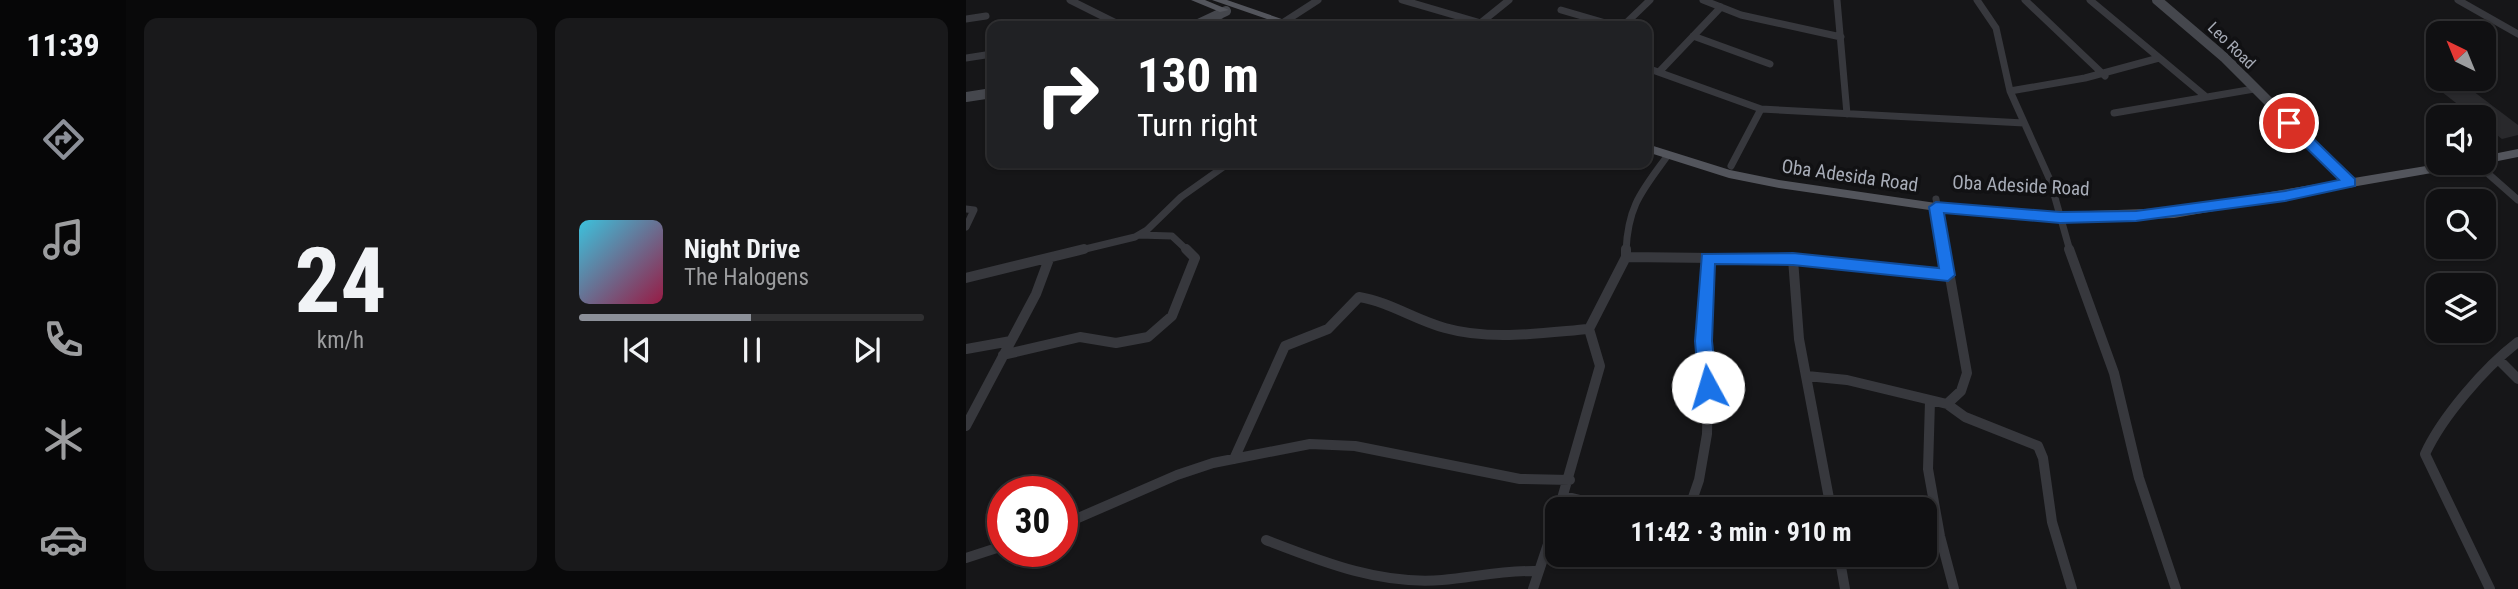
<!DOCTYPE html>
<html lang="en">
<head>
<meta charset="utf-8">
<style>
	body { margin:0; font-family:"Roboto Condensed",sans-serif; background:#19191b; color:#f1f3f6; height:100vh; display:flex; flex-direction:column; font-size:26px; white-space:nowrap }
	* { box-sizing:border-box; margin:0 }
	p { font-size:23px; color:#9c9d9f }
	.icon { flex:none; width:38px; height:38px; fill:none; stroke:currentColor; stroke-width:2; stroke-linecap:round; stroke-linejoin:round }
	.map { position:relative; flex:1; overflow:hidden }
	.details { display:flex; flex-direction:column; gap:18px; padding:18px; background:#09090a; width:840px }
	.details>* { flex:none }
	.banner { position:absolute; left:21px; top:21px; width:665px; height:147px; border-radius:14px; box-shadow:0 2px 5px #0004,0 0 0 2px #303032; background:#202124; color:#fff; overflow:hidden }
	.needle { width:46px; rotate:317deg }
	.fabs { position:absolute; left:1460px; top:21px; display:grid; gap:14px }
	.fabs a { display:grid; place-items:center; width:70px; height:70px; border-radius:14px; background:#101012; box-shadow:0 2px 5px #0004,0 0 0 2px #303032; font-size:35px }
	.speed { position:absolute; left:21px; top:476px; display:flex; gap:14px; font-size:35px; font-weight:700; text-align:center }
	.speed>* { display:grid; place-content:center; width:91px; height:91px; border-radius:50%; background:#101012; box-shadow:0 2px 5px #0004,0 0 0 2px #303032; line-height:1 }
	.speed .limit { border:10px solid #d22; background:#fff; color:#111 }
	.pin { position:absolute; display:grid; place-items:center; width:60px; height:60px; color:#fff; margin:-30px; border:4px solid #fff; border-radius:50%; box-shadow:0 2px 7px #0007 }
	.me { position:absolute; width:77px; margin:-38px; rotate:354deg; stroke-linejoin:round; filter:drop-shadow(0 0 5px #0008) }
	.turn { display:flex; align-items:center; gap:24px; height:147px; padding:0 35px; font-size:32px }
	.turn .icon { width:91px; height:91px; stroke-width:2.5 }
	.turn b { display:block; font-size:49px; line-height:60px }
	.details .tile { flex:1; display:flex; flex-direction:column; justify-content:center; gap:10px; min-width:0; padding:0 24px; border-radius:14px; background:#19191b }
	.details .dial { align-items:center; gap:0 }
	.dial b { font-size:91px; line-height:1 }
	.song { display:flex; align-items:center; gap:21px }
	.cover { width:84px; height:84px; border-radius:10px; background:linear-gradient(135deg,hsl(190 70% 55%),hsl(340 70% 35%)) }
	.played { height:7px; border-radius:4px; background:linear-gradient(90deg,#8c9099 50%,#303032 50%) }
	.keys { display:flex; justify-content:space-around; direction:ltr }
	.details .tiles { flex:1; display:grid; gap:18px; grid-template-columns:repeat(2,1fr) }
	.trip { position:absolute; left:579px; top:497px; width:392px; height:70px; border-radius:14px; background:#101012; box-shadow:0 2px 5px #0004,0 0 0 2px #303032; font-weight:700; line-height:70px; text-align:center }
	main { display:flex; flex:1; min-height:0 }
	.menu { display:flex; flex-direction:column; width:126px; justify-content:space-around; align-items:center; background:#060607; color:#9c9d9f }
	.menu .icon { width:49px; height:49px }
	.menu .active { color:#8c9099 }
	.menu b { font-size:32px; color:#f1f3f6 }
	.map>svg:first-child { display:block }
</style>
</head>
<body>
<main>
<nav class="menu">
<b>11:39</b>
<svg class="icon active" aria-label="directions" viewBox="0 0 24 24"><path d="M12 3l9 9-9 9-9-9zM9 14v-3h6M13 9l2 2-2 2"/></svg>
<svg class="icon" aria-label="music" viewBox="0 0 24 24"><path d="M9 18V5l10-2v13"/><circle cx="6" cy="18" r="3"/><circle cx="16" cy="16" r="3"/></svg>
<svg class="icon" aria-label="phone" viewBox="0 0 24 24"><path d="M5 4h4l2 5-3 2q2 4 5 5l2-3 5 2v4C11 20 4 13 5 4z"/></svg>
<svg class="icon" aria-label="climate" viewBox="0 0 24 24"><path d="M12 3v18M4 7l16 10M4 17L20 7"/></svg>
<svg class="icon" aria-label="car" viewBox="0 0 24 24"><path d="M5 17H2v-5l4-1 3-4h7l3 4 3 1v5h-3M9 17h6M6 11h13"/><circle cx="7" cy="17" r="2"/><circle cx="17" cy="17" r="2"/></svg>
</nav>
<section class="details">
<div class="tiles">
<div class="tile dial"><b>24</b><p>km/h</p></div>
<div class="tile">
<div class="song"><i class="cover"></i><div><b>Night Drive</b><p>The Halogens</p></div></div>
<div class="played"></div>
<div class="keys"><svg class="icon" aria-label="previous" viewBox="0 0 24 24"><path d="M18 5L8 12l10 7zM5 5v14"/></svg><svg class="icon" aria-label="pause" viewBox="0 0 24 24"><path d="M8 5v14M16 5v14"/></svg><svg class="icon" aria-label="next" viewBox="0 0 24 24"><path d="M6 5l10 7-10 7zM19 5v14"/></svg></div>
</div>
</div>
</section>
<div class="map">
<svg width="1552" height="589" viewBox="0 0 1552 589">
	<rect width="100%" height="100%" fill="#161618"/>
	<path fill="#29292c" d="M1503 88 1552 125V135L1536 139 1517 124V117H1508L1476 92Z"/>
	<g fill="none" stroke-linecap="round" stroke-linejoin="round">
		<path stroke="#37383d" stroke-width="7" d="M104 0 156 26
			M436 0 515 23
			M737 0 775 15 875 37
			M871 0 881 114
			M1011 0 1030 28 1044 91 1084 180 1104 251
			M1059 0 1139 76
			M1124 0 1239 96
			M1492 0 1552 34
			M595 10 650 26
			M249 17 260 26
			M0 19 20 16
			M318 22 352 0
			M512 25 543 0
			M294 26 298 23
			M657 26 684 0
			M727 36 804 64
			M0 58 26 54
			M681 68 795 109 1058 123
			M693 72 755 7
			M1044 91 1119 78 1193 58
			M1148 113 1288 89
			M1510 163 1552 200
			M765 166 795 109
			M970 199 979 251
			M0 209 8 210 0 227
			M173 235 206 236 222 251
			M111 251 169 237 181 230 215 197 263 163
			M660 251C662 205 676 191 702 155"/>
		<path stroke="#37383d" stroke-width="10" d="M979 249 1001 373 995 391 981 404
			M1103 249 1148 373 1173 478 1210 589
			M660 257 827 259 982 275
			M827 259 833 339 865 509
			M0 278 118 249
			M0 349 45 341
			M37 355 114 337 150 343 182 337 206 316 229 258 220 249
			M1533 360 1552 379
			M841 376 881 380 981 404 999 417 1072 446 1077 458 1086 522 1106 589
			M964 401 962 469 974 536 988 589
			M0 426 70 294 83 259
			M268 459 319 346 362 329 393 297C424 302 449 320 479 328 525 341 575 333 623 329
			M598 496 651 509
			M593 509 634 366 623 329 660 257V249
			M662 509 725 506
			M723 509 733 480 741 434 742 387 738 345 741 258
			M96 525 211 475 247 463 344 444 389 446 554 479 604 480
			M300 540C357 562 414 585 476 580 509 577 539 570 572 571
			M873 555 879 589
			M0 558 37 546
			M692 563 697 555
			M567 589 592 514
			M1524 589 1459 454C1476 417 1519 367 1552 342"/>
		<path stroke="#45474d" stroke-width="10" d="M1191 0 1259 58 1384 183
			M228 26 260 11
			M0 97 26 93"/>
		<path fill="#53555c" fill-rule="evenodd" d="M225 0H239L263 10 254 12Z
			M246 0H261L336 26H321Z
			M681 144 764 170 813 180 970 203 1094 212 1208 208 1478 163H1506L1500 167 1208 218 1094 222 970 211 813 188 763 178 681 152Z
			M1552 149V157L1517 164 1513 163H1517V156Z"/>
	</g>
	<path fill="#1a73e8" stroke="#114b97" stroke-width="2" d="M1323 119 1328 120 1389 179V186L1319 201 1170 221 1094 223 978 213 989 275 982 281 827 265 749 264 746 341 751 387 748 392 742 394 736 392 733 387 729 341 736 254 827 253 973 268 963 207 970 202 1094 212 1170 211 1319 191 1373 180 1318 126V120Z"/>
	<g text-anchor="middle" stroke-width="7" stroke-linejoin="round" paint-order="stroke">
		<g font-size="16" fill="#a8adb8" stroke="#111113">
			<text transform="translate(1266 45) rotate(44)" y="6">Leo Road</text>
		</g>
		<g font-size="19" fill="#a8adb8" stroke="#111113">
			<text transform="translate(884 175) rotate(8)" y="7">Oba Adesida Road</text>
			<text transform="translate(1055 185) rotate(3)" y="7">Oba Adeside Road</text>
		</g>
	</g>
</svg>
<div class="fabs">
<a><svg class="needle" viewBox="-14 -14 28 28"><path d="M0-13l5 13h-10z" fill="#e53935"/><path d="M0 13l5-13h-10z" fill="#9c9d9f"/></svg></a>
<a><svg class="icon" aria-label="sound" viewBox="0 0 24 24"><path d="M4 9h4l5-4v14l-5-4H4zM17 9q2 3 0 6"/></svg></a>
<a><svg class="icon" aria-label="search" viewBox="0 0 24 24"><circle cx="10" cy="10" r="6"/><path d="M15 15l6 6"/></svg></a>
<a><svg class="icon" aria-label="layers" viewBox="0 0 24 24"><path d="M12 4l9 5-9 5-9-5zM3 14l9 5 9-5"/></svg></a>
</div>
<div class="speed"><div class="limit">30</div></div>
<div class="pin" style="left:1323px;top:123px;background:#d93025"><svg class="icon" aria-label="arrive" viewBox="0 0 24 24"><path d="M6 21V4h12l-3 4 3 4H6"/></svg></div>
<svg class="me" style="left:742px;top:387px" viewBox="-20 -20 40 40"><circle r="19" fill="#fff"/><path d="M0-13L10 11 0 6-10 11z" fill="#1a73e8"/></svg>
<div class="trip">11:42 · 3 min · 910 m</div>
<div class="banner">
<div class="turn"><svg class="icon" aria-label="right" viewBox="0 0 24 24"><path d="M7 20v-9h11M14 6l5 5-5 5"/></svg><div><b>130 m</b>Turn right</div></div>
</div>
</div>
</main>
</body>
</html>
